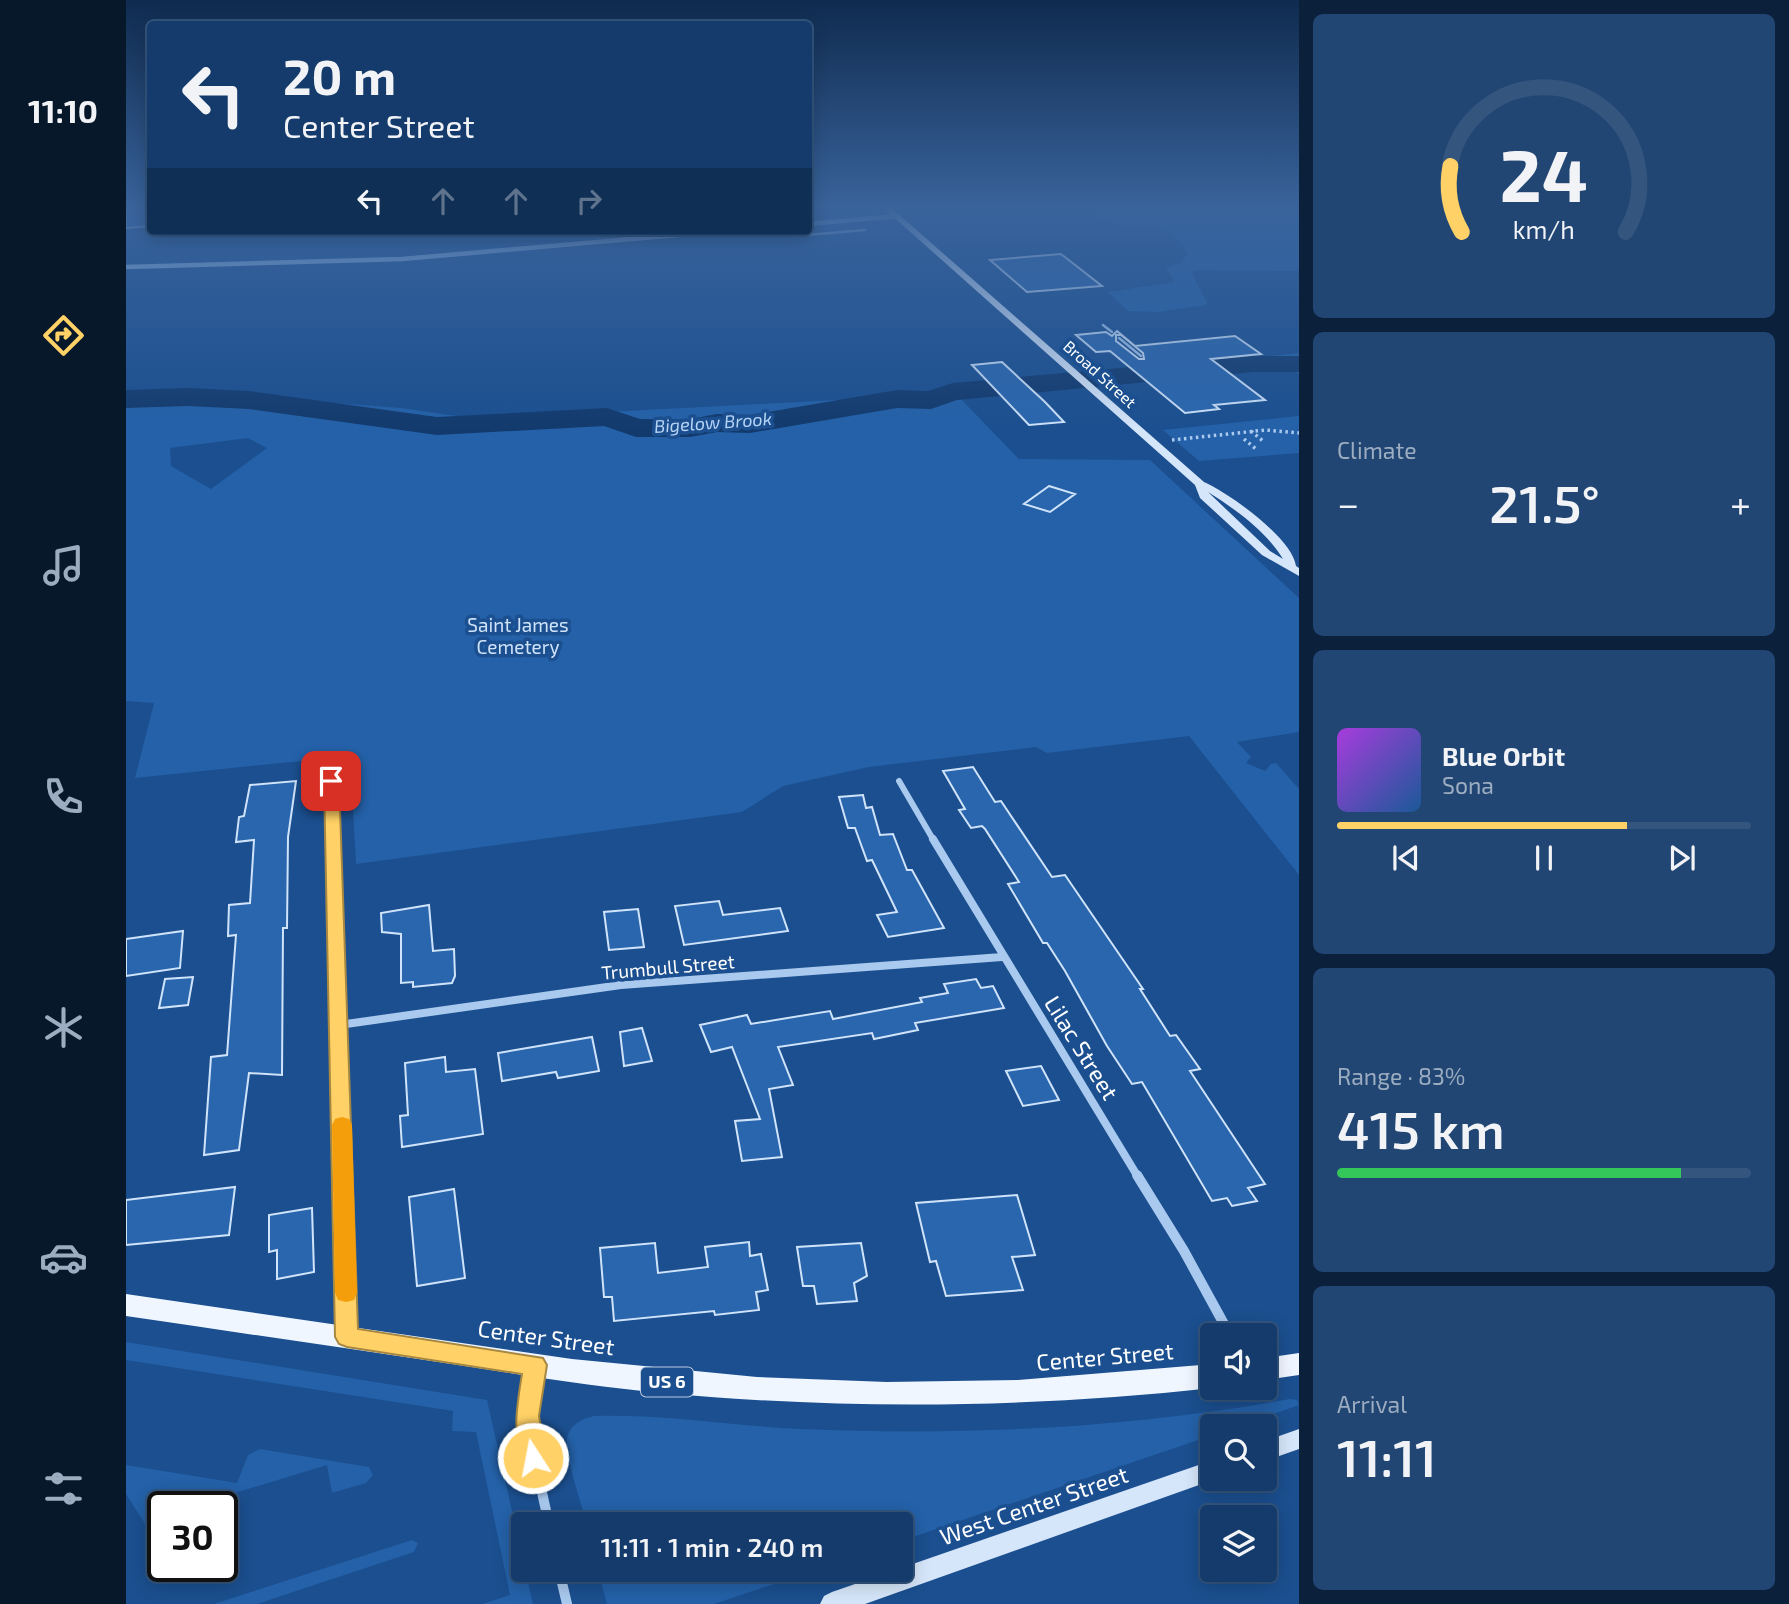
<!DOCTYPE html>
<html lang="en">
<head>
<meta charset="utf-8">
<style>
	body { margin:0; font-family:"Exo 2",sans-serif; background:#214673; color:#f1f3f6; height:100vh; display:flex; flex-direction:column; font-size:26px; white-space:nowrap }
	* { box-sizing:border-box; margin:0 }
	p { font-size:23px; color:#9dadc1 }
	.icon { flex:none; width:38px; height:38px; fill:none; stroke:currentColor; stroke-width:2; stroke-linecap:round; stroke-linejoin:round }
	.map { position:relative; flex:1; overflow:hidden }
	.sheet { display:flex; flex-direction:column; gap:14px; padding:14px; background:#0b203b; width:490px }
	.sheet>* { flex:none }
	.top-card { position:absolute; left:21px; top:21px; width:665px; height:214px; border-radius:7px; box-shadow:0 4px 18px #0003,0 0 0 2px #33557e; background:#143b6b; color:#f1f3f6; overflow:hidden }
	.buttons { position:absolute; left:1074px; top:1323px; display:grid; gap:14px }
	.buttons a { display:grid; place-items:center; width:77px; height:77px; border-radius:7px; background:#143b6b; box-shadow:0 4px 18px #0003,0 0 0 2px #33557e; font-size:35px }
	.speed { position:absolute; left:21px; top:1491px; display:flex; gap:14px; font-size:35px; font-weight:700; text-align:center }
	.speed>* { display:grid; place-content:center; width:91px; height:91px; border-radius:50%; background:#143b6b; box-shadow:0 4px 18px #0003,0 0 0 2px #33557e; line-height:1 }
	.speed .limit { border:4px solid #111; border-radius:10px; background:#fff; color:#111 }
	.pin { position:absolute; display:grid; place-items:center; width:60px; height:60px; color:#fff; margin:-30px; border-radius:14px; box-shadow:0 4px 10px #0006 }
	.me { position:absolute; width:77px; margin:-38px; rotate:349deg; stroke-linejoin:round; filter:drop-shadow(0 0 5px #0008) }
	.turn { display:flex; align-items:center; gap:24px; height:147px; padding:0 21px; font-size:32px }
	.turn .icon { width:91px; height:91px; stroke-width:2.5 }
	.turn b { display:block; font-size:49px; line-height:60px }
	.lanes { display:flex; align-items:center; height:66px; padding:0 21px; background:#0003; justify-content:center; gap:35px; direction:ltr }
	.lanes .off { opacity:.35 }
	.big { font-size:52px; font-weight:600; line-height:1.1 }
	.sheet .card { flex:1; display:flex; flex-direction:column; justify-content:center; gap:10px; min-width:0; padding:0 24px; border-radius:10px; background:#214673 }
	.sheet .dial { align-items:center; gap:0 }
	.dial svg { height:182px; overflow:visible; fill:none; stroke:#33557e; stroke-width:7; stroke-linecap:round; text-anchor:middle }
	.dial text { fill:#f1f3f6; stroke:none }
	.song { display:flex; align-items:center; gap:21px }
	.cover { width:84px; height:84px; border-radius:10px; background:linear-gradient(135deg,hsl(280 70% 55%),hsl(210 70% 35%)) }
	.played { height:7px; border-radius:4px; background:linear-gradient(90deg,#ffd166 70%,#33557e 70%) }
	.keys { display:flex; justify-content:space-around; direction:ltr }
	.heat { display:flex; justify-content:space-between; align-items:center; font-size:38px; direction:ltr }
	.charge { height:10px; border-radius:5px; background:linear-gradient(90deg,#34c759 83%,#33557e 0) }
	.trip { position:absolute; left:385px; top:1512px; width:402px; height:70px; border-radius:7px; background:#143b6b; box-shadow:0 4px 18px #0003,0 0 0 2px #33557e; font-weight:600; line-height:70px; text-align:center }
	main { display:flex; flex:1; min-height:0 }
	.menu { display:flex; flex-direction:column; width:126px; justify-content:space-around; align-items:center; background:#08182b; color:#9dadc1 }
	.menu .icon { width:49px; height:49px }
	.menu .selected { color:#ffd166 }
	.menu b { font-size:32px; color:#f1f3f6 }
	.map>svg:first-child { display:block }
</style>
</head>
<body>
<main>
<nav class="menu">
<b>11:10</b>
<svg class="icon selected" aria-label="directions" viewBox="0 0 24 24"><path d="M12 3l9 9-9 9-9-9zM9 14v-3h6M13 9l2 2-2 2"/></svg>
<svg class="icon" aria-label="music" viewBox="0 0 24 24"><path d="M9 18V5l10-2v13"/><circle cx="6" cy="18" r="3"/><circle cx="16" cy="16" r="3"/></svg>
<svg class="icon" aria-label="phone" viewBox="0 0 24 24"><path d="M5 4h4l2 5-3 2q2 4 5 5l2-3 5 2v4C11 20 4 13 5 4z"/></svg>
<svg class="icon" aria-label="climate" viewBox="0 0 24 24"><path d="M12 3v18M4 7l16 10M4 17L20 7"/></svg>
<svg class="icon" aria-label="car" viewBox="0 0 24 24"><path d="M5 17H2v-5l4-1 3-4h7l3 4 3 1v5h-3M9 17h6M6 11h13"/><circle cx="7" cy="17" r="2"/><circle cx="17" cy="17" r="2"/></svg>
<svg class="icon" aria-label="filters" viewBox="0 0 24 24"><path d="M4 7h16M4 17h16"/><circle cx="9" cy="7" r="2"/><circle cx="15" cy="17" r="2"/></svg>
</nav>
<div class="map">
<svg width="1173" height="1604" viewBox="0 0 1173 1604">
	<rect width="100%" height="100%" fill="#1b4f8f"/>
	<path fill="#2461a8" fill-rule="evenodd" d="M962 205H1173V271L1068 270 1066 274 1081 302 1080 305 1031 312 1002 311 982 292 1049 282 1040 268 1055 263 1062 253C1034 207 994 244 962 205Z
		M1173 353V374L1165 368 1146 369 1009 380 988 372Z
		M59 392 275 408 351 419 711 400 720 405 830 394 893 459 1024 460 1173 598V732L1111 742 1125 757 1120 763 1139 771 1145 764 1150 763 1173 789V875L1063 736 921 753 910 747 743 767 657 786 616 812 230 864 224 756 9 778 28 703 0 701V393ZM122 438 141 448 85 489 45 466 44 448Z
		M1173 416V453L1073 461 1037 430Z
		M0 1342 361 1400 407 1604H357L384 1595 350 1432 326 1431 327 1411 0 1360Z
		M1164 1399 1171 1400 1173 1405 1114 1426H1087V1435L775 1541V1524H461C456 1505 436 1450 442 1434 447 1423 458 1418 468 1416 537 1414 607 1426 676 1429 839 1436 1003 1428 1164 1399Z
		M134 1449 243 1467 247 1475 240 1483 206 1493 201 1465 63 1507H37V1546L26 1547 18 1522 0 1494V1465L111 1483 122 1455Z
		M286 1540 292 1543 288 1552 131 1604H88Z
		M472 1570H690L588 1604H481Z"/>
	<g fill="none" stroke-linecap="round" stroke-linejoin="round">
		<path fill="#123a6d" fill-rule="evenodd" d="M1127 356H1173V372H1127L831 400 805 409 771 408 624 433 591 432 564 437H510L478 426 311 435 123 409 62 406 0 408V390L62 388 123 391 311 417 481 408 514 419H564L591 414 624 415 771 390 802 391 827 383Z"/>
	</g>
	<path fill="#2a66ad" stroke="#cfe3fa" stroke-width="2" fill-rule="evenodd" d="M0 205H24V226L0 228Z
		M935 254 976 286 901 292 864 260Z
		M991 331 1009 346 1109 336 1135 354 1085 359 1139 400 1088 405 1093 409 1059 413 984 351 970 352 950 335 980 332 986 336ZM990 335H995L1017 353 1018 359H1013L990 341Z
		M876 362 919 402 938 422 903 425 846 365Z
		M923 486 949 494 924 512 898 504Z
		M847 767 869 802 875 801 926 877 939 875 1017 989H1014L1044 1036 1050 1035 1074 1069 1064 1071 1139 1184 1122 1188 1131 1201 1106 1206 1101 1198 1086 1201 1016 1082 1006 1084 981 1046 939 971 921 943H917L882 884 893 882 859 829 856 826 845 828 833 810 839 809 817 771Z
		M170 781 162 837 161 928H157L156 1075 123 1073 113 1150 78 1155 85 1057 101 1055 110 935 102 936 103 905 124 903 128 840 110 842 113 817 118 816 124 785Z
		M737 795 740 808 746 807 754 835 767 834 781 870H786L818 928 762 937 751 915 771 912 746 860 741 861 729 828H722L713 797Z
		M593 901 597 915 654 908 662 931 558 945 549 906Z
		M303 905 307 951 328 949 329 976 326 983 287 987V982L275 983V934L256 932 255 913Z
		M512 909 518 947 483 950 478 912Z
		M57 931 54 968 0 976V939Z
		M67 977 62 1005 33 1008 39 979Z
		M850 979 855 988 867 986 878 1008 789 1023 792 1030 748 1039 746 1033 652 1047 667 1085 643 1089 656 1157 616 1161 609 1121 634 1119 606 1047 585 1052 574 1025 621 1015 625 1024 704 1011 707 1019 796 1002 794 998 822 993 818 984Z
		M516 1028 526 1061 498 1066 494 1032Z
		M466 1037 473 1071 432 1078 430 1072 376 1081 372 1053Z
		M319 1057 320 1072 349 1069 357 1134 276 1147 274 1116 282 1115 279 1063Z
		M915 1066 933 1100 897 1106 880 1071Z
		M109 1187 103 1235 0 1245V1200Z
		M328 1189 339 1278 291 1286 283 1197Z
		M891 1195 909 1255 886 1257 897 1290 820 1296 810 1261 804 1262 790 1203Z
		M186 1208 188 1272 151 1279V1250L143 1252V1215Z
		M623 1242 624 1256 635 1254 642 1290 630 1292 633 1310 589 1315 588 1311 488 1321 486 1297H478L474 1248 529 1243 532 1273 582 1267 579 1247Z
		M735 1243 741 1276 728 1283 731 1301 691 1304 688 1286H677L671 1247Z"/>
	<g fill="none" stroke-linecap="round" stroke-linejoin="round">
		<path stroke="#a9c9ee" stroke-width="3.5" stroke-dasharray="2.5 3.5" stroke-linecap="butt" d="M1125 431 1137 441
			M1118 439 1130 449
			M1046 440 1140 430 1173 433"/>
		<path stroke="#a9c9ee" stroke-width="2.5" d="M669 236 739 230
			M977 325 986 332
			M993 338 1015 356"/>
		<path stroke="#a9c9ee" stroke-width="4.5" d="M682 224 772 216
			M0 267 276 259 598 231"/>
		<path stroke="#a9c9ee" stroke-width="6" d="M205 755 207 841
			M773 781 808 841"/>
		<path stroke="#a9c9ee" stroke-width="8" d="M207 839 217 1177
			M807 839 1012 1177
			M213 1025 495 985 876 957"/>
		<path stroke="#a9c9ee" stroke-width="10" d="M217 1175 221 1333
			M1011 1175 1058 1251 1104 1335
			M408 1369 401 1425 423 1524
			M433 1570 441 1604"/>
		<path fill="#d6e6fa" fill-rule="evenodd" d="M754 205H762L1078 482C1103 493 1166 538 1170 566L1173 568V576L1136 555 1074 498 1069 485ZM1082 492C1109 509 1140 531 1157 559L1144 551Z
			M1173 1429V1449L1139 1461V1441Z
			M1087 1460V1479H1091L1087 1480 739 1604H694L698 1596 706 1592Z"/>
		<path fill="#f0f6ff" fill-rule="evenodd" d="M0 1294 446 1359 631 1377 761 1382 892 1380 1087 1364V1388C904 1408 722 1410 538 1393 467 1387 397 1375 326 1364 217 1348 109 1332 0 1316Z
			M1173 1353V1375L1139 1380V1358Z"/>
	</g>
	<linearGradient id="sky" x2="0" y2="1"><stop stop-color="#0f2b4f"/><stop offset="0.48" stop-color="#39639b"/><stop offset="1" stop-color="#39639b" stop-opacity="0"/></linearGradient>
	<rect width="1173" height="430" fill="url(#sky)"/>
	<path fill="#ffd166" stroke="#a68842" stroke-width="2" d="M205 777 213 781 232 1329 417 1358 421 1365 413 1416 420 1458 416 1466 407 1470 399 1466C385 1436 391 1405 396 1374L221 1347 213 1344 209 1337 198 781Z"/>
	<path fill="#f59e0b" d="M216 1117 223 1119 226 1125 231 1293 228 1300 220 1302 212 1300 209 1293 206 1125 209 1119Z"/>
	<g text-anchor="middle" stroke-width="7" stroke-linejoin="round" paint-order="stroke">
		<g font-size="16" fill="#fff" stroke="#1b4f8f">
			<text transform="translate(974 374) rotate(42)" y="6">Broad Street</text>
		</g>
		<g font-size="18" font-style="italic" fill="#b5d3f5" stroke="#1b4f8f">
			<text transform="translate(587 423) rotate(-4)" y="6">Bigelow Brook</text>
		</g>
		<rect fill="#1b4f8f" stroke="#bbcadd" stroke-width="2" x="515" y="1367.5" width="52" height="29" rx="5"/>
		<g font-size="18" font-weight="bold" fill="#fff">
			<text x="541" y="1388">US 6</text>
		</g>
		<g font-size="19" fill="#cfe3fa" stroke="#1b4f8f">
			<text x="392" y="632">Saint James<tspan x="392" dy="22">Cemetery</tspan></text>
		</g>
		<g font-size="19" fill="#fff" stroke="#1b4f8f">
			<text transform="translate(542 967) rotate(-5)" y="7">Trumbull Street</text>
		</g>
		<g font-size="23" fill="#fff" stroke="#1b4f8f">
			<text transform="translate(955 1048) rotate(58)" y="8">Lilac Street</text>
			<text transform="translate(420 1338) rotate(8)" y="8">Center Street</text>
			<text transform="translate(979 1357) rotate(-5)" y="8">Center Street</text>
			<text transform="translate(908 1506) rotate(-19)" y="8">West Center Street</text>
		</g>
	</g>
</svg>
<div class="buttons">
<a><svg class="icon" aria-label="sound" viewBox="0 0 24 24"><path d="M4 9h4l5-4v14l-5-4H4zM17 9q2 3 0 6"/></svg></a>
<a><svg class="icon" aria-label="search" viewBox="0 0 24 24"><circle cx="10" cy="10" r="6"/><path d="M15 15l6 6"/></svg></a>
<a><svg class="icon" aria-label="layers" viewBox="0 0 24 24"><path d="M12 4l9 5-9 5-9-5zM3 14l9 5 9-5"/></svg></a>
</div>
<div class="speed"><div class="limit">30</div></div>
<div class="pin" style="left:205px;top:781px;background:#d93025"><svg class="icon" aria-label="arrive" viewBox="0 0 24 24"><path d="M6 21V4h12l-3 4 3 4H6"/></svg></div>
<svg class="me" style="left:407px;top:1458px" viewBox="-20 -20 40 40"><circle r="17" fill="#ffd166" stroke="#fff" stroke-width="3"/><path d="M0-11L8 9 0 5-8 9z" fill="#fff"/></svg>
<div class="trip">11:11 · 1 min · 240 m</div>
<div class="top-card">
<div class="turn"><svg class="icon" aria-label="left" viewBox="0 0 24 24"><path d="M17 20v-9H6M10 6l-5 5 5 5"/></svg><div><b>20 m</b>Center Street</div></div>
<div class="lanes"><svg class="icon" aria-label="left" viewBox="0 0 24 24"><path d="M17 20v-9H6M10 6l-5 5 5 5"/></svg><svg class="icon off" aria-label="ahead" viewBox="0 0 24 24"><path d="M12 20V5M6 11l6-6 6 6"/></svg><svg class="icon off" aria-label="ahead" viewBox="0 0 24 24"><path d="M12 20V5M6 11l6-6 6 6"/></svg><svg class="icon off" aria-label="right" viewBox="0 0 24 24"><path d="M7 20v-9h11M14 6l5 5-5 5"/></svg></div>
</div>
</div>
<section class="sheet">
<div class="card dial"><svg viewBox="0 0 100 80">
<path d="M14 69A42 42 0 1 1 86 69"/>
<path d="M14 69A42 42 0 0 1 9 40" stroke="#ffd166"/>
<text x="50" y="56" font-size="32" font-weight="700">24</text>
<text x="50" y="72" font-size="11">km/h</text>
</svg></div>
<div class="card"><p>Climate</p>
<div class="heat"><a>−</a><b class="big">21.5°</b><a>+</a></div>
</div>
<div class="card">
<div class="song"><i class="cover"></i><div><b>Blue Orbit</b><p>Sona</p></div></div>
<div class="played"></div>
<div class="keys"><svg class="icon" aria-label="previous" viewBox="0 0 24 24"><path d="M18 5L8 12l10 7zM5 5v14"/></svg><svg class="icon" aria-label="pause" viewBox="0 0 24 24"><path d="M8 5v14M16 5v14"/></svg><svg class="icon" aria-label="next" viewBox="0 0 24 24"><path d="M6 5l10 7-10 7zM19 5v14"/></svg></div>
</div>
<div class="card"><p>Range · 83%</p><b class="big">415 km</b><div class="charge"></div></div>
<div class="card"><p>Arrival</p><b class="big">11:11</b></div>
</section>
</main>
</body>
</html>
